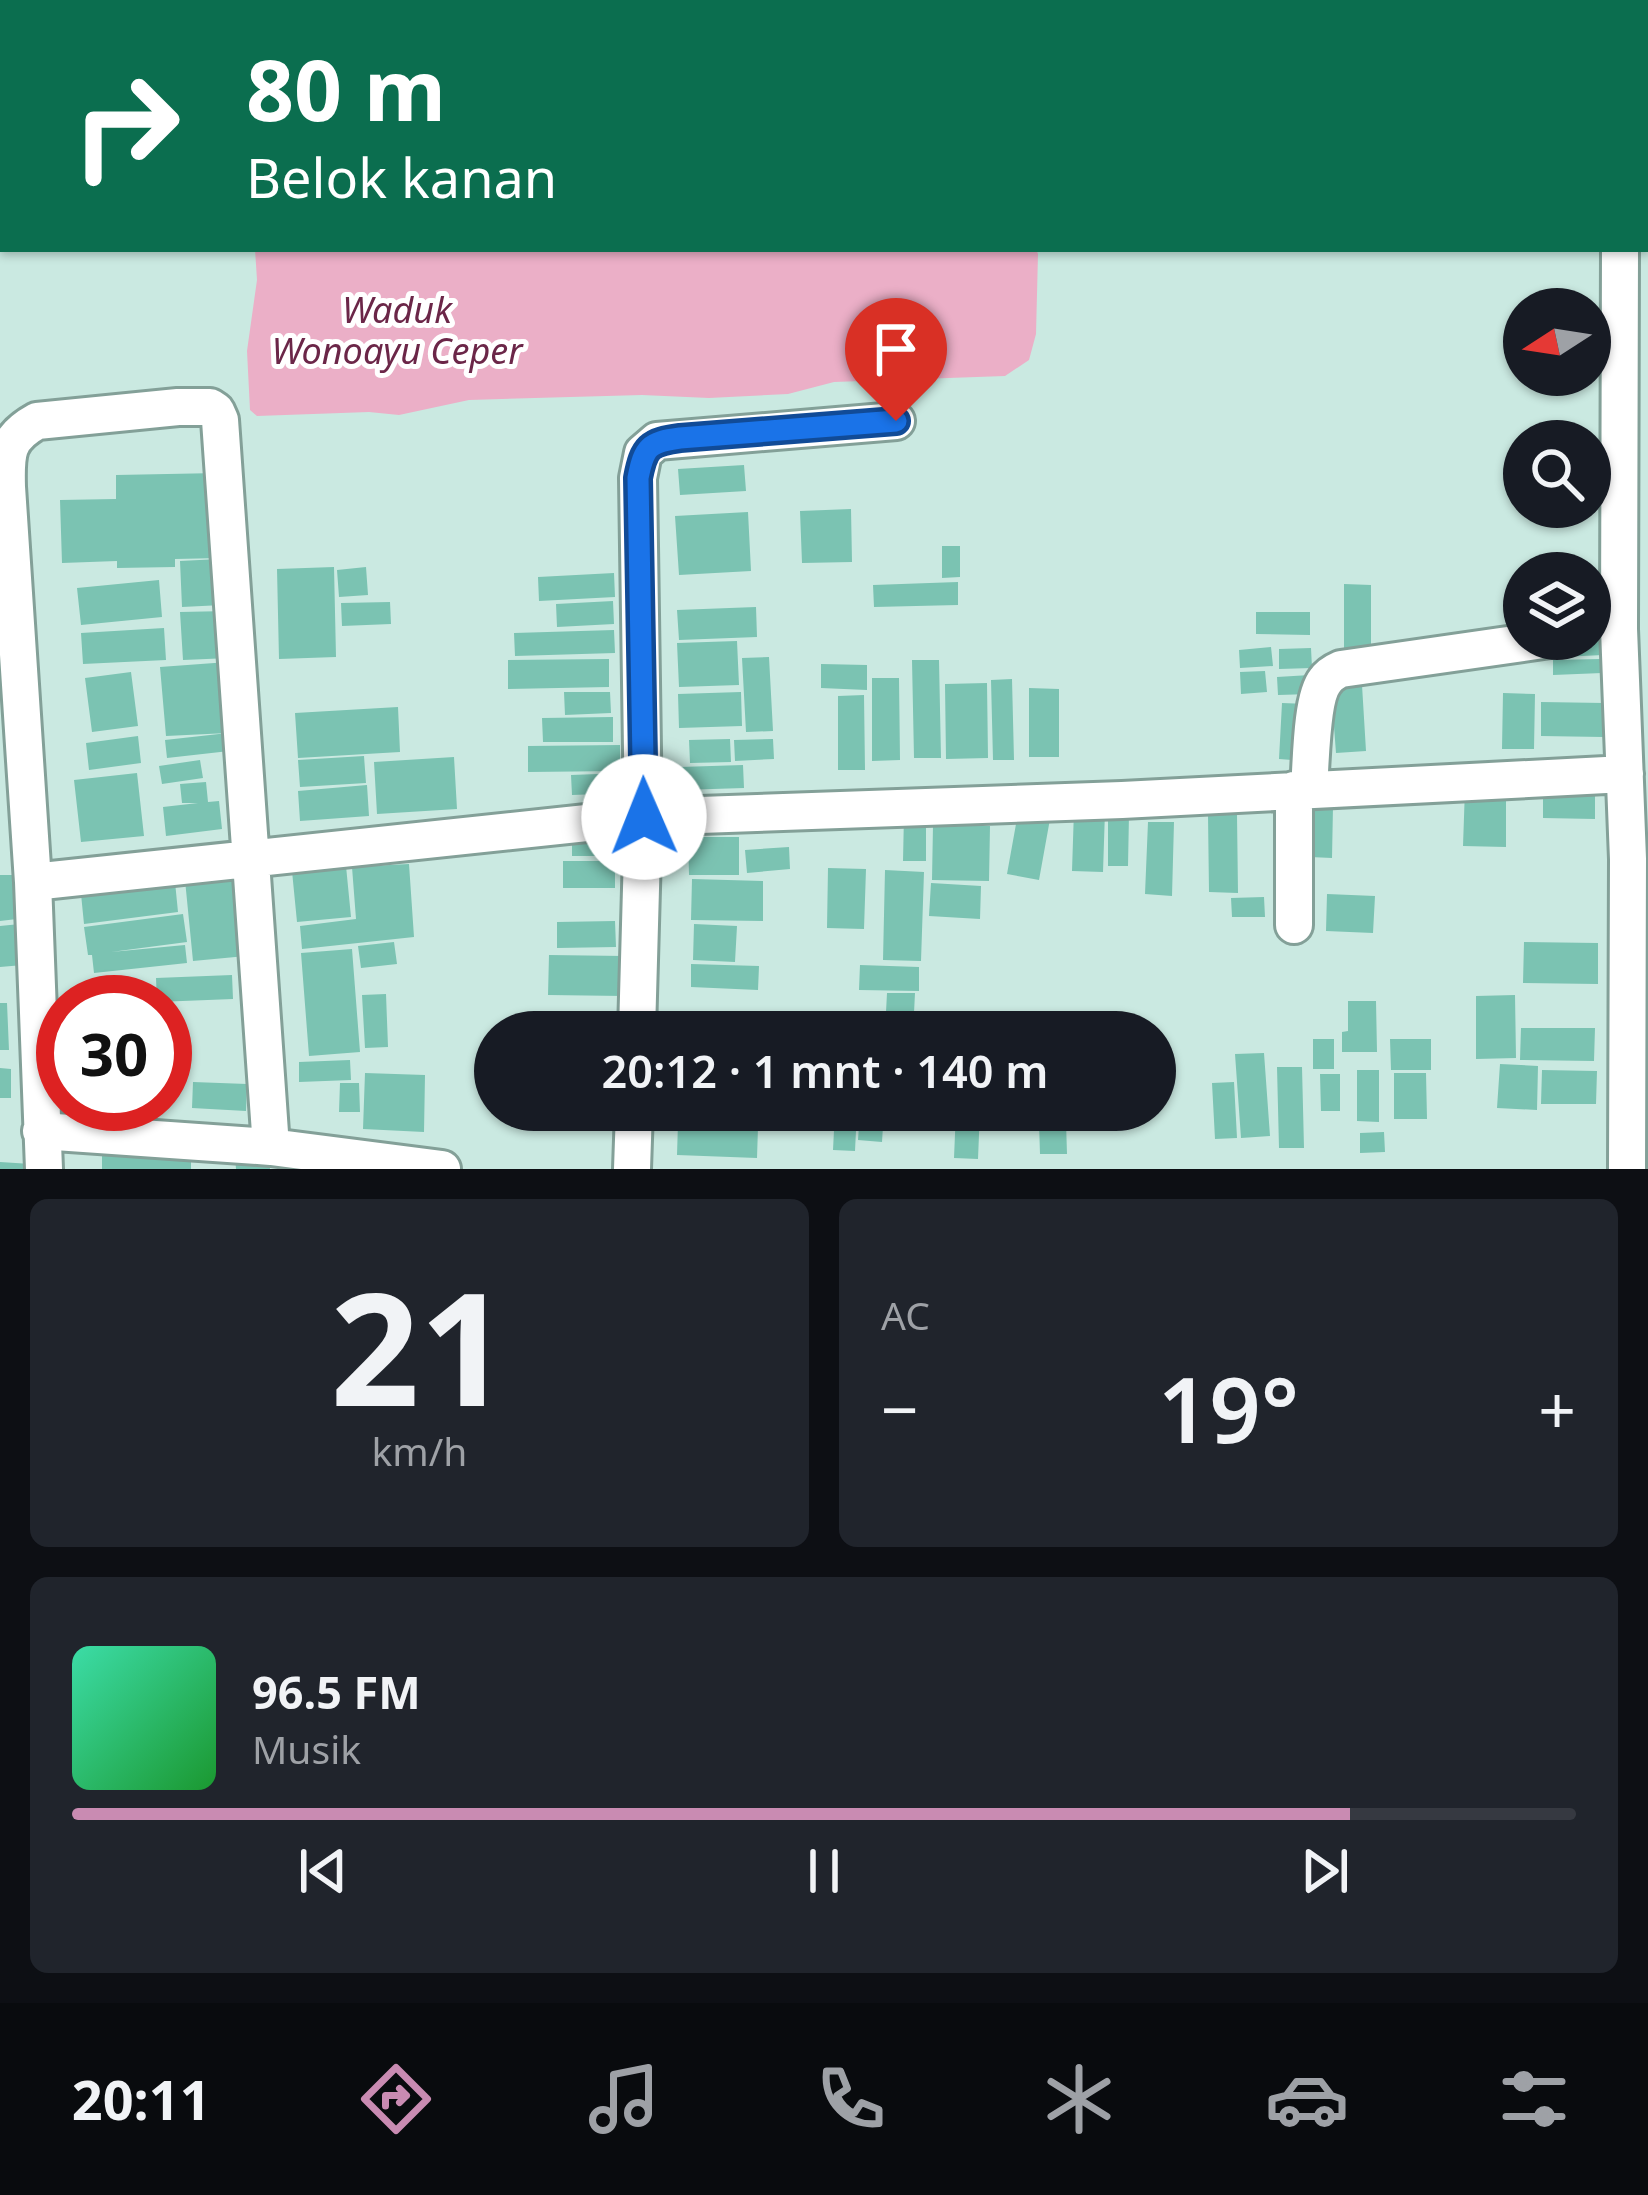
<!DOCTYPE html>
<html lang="id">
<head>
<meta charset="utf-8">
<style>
	body { margin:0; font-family:"Noto Sans",sans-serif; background:#20242c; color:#f1f3f6; height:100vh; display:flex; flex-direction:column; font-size:45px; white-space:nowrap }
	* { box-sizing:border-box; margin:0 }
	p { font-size:39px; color:#9ea1a6 }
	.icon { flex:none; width:66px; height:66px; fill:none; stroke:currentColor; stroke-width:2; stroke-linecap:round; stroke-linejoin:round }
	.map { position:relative; height:1169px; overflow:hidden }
	.details { display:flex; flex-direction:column; gap:30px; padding:30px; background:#0d0f14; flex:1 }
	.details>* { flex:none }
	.guide { position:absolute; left:0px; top:0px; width:1650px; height:252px; box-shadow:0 3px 9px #0004; background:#0b6e4f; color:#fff; overflow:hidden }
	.needle { width:78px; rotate:258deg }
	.controls { position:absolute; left:1503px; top:288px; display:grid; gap:24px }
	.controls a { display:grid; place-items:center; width:108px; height:108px; border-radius:50%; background:#171b24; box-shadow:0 3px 9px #0004; font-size:60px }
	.speed { position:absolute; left:36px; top:975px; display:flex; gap:24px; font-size:60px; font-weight:700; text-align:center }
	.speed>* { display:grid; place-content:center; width:156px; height:156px; border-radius:50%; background:#171b24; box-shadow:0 3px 9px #0004; line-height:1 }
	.speed .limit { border:18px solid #d22; background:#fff; color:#111 }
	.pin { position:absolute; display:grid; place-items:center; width:102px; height:102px; color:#fff; margin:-123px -51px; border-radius:50% 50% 50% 0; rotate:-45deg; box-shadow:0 0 12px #0007 }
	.pin .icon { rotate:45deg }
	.me { position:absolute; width:132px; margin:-66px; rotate:359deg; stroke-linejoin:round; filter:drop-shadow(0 0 9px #0008) }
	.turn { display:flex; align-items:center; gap:42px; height:252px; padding:0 48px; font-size:54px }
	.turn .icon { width:156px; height:156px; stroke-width:2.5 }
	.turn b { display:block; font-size:84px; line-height:102px }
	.big { font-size:90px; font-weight:600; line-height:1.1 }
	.details .card { flex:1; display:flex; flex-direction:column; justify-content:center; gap:18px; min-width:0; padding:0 42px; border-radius:18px; background:#20242c }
	.details .dial { align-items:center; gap:0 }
	.dial b { font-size:156px; line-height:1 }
	.song { display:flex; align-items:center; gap:36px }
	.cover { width:144px; height:144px; border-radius:18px; background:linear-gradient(135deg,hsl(160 70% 55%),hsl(130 70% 35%)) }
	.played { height:12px; border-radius:6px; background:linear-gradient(90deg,#c98bb2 85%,#363941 85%) }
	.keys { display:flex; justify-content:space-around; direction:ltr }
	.heat { display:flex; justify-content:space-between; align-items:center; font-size:66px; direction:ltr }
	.details .tiles { flex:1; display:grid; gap:30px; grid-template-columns:1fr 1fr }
	.card:last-child { grid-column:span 2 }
	.trip { position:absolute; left:474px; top:1011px; width:702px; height:120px; border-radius:60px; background:#171b24; box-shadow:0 3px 9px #0004; font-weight:600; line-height:120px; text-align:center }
	.menu { display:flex; height:192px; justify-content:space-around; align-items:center; background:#090b0e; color:#9ea1a6 }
	.menu .icon { width:84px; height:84px }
	.menu .active { color:#c98bb2 }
	.menu b { font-size:54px; color:#f1f3f6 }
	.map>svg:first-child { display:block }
</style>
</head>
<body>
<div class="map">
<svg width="1648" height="1169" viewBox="0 0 1648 1169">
	<rect width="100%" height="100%" fill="#cae9e1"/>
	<path fill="#ebafc7" d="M240 0H1026V3H240Z
		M255 249H1036L1038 254 1036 334 1029 360 1005 376 834 382 788 394 709 398 642 395 469 400 399 415 369 412 257 416 250 410 247 351 257 280Z"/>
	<path fill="#7bc3b2" d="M744 465 746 491 680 495 678 469Z
		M219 473 221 558 175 559V567L117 568V561L62 563 60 500 116 499V475Z
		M851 509 852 562 802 563 800 511Z
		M748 512 751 571 679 575 675 516Z
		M942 546H960V577L942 578Z
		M219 559 222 605 182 607 180 561Z
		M334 567 336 657 279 659 277 569Z
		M366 567 368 595 339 597 337 570Z
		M614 573 615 597 539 601 538 577Z
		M159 580 162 617 81 625 77 588Z
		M958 582V605L874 607 873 585Z
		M1344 584 1371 585V649L1344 648Z
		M613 601 614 624 557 627 556 604Z
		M390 602 391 624 342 626 341 603Z
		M756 607 757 637 679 640 677 610Z
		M228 611 230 658 183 660 180 612Z
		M1256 612H1310V635L1256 634Z
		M164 628 166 660 83 664 81 633Z
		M614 630 615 653 515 656 514 633Z
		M1602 640 1603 655 1561 657 1560 643Z
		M737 641 739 685 679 687 677 643Z
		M1271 647 1273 666 1240 668 1239 650Z
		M1311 648 1312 668 1279 669V649Z
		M769 657 773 731 746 732 742 658Z
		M609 659V687L508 689V660Z
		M1601 659 1602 673 1553 675V660Z
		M912 660H939L941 758H914Z
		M228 662 238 750 167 758 165 740 228 733 166 736 160 667Z
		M821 664 867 665V690L821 688Z
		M1265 671 1267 692 1241 694 1240 672Z
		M131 672 138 726 92 732 85 678Z
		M1310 675 1311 694 1278 695 1277 677Z
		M872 678H899L900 760 872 761Z
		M1012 679 1014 760H993L991 680Z
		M987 683 988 758 946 759 945 684Z
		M1362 685 1366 751 1336 753 1331 687Z
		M1029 688 1059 689V757H1029Z
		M564 692H610L611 713 565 715Z
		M741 692 742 726 679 728 678 694Z
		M1503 693 1535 694 1534 749H1502Z
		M864 695 865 770H838V696Z
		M1541 702 1604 703 1603 737 1541 736Z
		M1282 703 1308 704 1305 761 1279 759Z
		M398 707 400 752 298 758 295 713Z
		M613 717V742H543L542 718Z
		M138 736 141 763 89 770 86 743Z
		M730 739 731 762 690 763 689 740Z
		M773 739 774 759 735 761 734 740Z
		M620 745V771L528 772V746Z
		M364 756 366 783 300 787 298 760Z
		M454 757 457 809 377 814 374 762Z
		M200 760 203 778 162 784 159 766Z
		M743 765 744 788 681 790 680 767Z
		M137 773 144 836 81 842 74 780Z
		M625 773 626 793 572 795 571 775Z
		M206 782 208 802 219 801 222 829 166 836 163 807 198 803H182L180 784Z
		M367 785 369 816 300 821 298 791Z
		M1543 785 1595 786V819L1543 818Z
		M1465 788H1506V847L1463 846Z
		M1312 805 1333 806 1332 858 1310 857Z
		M1074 810 1105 811 1103 872 1072 871Z
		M1018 813 1050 819 1039 880 1007 874Z
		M904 814 926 815V861H903Z
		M1108 814H1129L1128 866H1108Z
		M1208 815H1237L1238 893 1209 892Z
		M1148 822H1174L1172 896 1145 894Z
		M933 825 990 826 989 881 932 880Z
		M572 827 615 828 614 856H572Z
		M688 837H739V875H689Z
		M789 847 790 869 747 873 745 850Z
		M563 861H615V888H563Z
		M409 864 414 937 302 949 300 926 356 919 352 867Z
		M346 866 351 917 297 922 292 871Z
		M828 868 866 869 864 929 827 928Z
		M885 870 924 872 921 961 883 960Z
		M0 875H14L17 919 0 921Z
		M237 875 246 956 193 961 185 880Z
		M692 879 763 881V921L691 920Z
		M175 882 178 912 84 924 81 894Z
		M931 883 981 886 980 919 929 916Z
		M1327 894 1375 896 1373 933 1326 931Z
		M1264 897 1265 917H1232L1231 898Z
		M183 914 187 942 111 952 185 945 187 963 94 973 92 955H88L84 927Z
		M615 921 616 947 557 948V922Z
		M20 924 23 965 0 967V926Z
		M694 924 737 926 735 962 693 960Z
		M394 942 397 964 361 968 358 946Z
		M1524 942 1598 943V984L1523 983Z
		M352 949 360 1052 309 1056 301 953Z
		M549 955 624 956V996L548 995Z
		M691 964 759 966 758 990 691 987Z
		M860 965 919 967V991L859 990Z
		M232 975 233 999 157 1002 156 978Z
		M887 993H915L914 1013 886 1012Z
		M386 994 388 1047 365 1048 362 995Z
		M1515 995 1516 1058 1476 1059V996Z
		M1348 1001H1376L1377 1052H1342V1032L1348 1031Z
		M0 1003H7L9 1050H0Z
		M165 1011H180V1063H165Z
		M1521 1028H1595L1594 1061 1520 1060Z
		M1313 1039H1334V1069H1313Z
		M1390 1039H1431V1070H1391Z
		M1264 1053 1270 1136 1241 1138 1235 1054Z
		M350 1060 351 1080 299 1082V1062Z
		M1500 1064 1538 1066 1537 1110 1497 1108Z
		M1277 1067H1302L1304 1148H1279Z
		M0 1068 11 1069V1098H0Z
		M1357 1070H1379V1122L1357 1121Z
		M1542 1070 1597 1071 1596 1104H1541Z
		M365 1073 425 1075 424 1132 363 1129Z
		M1394 1073H1426L1427 1119H1394Z
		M1320 1074H1340V1111H1321Z
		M193 1082 247 1084 246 1111 192 1108Z
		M1234 1082 1237 1138 1215 1139 1212 1083Z
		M340 1083H359L360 1112H339Z
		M678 1110H758L757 1122 678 1119Z
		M835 1110H857L855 1151 833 1150Z
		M860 1110H884L882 1142 858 1140Z
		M956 1110H980L978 1159 954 1158Z
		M1039 1122H1066L1067 1154H1040Z
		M678 1123 758 1127 757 1158 677 1155Z
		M1384 1132 1385 1152 1360 1153V1133Z
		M102 1151H191V1169H102Z
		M269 1154 270 1169H236L235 1156Z
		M0 1162 31 1164V1169H0Z"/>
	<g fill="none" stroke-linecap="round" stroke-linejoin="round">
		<defs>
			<path id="minor" d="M1621 3V0
				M1620 249 1619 629 1628 859 1627 1169
				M0 487H7C6 453 6 438 37 421L178 407H210L216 411 220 420 271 1147
				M7 487 33 882
				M1309 789C1311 765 1311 698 1325 681 1329 675 1334 672 1341 669L1550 639
				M1294 790V925
				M637 1032 643 817 638 478 643 453 657 441 896 421
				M41 1131 271 1147 442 1169
				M44 1169 33 882 643 817 1122 800 1625 774
				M632 1169 634 1110"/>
		</defs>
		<use href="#minor" stroke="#83a098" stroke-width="42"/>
		<use href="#minor" stroke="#fff" stroke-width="36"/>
	</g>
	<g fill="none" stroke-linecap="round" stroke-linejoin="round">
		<defs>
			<path id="route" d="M644 817 638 478C644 447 649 442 680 438L896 421"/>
		</defs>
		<use href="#route" stroke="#114b97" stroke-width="30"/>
		<use href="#route" stroke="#1a73e8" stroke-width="21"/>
	</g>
	<g text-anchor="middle" stroke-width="10" stroke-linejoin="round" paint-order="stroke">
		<g font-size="36" font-style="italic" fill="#6b2648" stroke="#fff">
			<text x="397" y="323">Waduk<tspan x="397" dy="41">Wonoayu Ceper</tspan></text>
		</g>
	</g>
</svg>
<div class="controls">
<a><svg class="needle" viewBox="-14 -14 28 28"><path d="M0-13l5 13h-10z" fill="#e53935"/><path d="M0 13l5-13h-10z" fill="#9ea1a6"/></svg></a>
<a><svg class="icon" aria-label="search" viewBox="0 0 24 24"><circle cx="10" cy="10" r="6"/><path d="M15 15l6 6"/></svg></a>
<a><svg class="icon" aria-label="layers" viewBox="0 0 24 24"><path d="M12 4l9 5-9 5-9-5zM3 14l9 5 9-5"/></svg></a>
</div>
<div class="speed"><div class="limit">30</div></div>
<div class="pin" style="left:896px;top:421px;background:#d93025"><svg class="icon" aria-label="arrive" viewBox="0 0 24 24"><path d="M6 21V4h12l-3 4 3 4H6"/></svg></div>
<svg class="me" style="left:644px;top:817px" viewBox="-20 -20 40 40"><circle r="19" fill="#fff"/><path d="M0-13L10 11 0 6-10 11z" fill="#1a73e8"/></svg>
<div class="trip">20:12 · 1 mnt · 140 m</div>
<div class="guide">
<div class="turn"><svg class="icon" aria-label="right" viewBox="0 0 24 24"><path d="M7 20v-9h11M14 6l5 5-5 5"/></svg><div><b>80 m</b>Belok kanan</div></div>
</div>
</div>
<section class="details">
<div class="tiles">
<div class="card dial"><b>21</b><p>km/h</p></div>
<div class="card"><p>AC</p>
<div class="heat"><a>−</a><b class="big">19°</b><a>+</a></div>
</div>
<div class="card">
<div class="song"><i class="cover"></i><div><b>96.5 FM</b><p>Musik</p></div></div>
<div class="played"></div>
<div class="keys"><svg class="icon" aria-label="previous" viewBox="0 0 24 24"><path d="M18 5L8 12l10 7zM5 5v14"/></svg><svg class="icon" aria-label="pause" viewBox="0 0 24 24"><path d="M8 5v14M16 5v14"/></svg><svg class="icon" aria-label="next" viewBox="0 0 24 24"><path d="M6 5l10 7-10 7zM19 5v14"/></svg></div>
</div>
</div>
</section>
<nav class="menu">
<b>20:11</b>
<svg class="icon active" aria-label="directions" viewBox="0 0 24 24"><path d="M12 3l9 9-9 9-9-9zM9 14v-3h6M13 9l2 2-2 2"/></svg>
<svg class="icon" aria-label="music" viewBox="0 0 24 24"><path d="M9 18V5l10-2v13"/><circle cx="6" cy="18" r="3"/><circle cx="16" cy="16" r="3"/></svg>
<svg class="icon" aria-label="phone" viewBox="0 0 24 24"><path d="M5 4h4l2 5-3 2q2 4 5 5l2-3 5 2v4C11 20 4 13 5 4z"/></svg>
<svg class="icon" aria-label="climate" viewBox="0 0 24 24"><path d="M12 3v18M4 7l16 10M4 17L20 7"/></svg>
<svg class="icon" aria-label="car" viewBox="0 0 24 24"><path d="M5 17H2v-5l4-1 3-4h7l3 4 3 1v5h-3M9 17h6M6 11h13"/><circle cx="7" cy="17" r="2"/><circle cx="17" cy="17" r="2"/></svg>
<svg class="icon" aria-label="filters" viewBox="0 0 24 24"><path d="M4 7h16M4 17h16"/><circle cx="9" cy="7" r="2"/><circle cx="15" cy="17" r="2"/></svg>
</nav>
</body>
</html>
